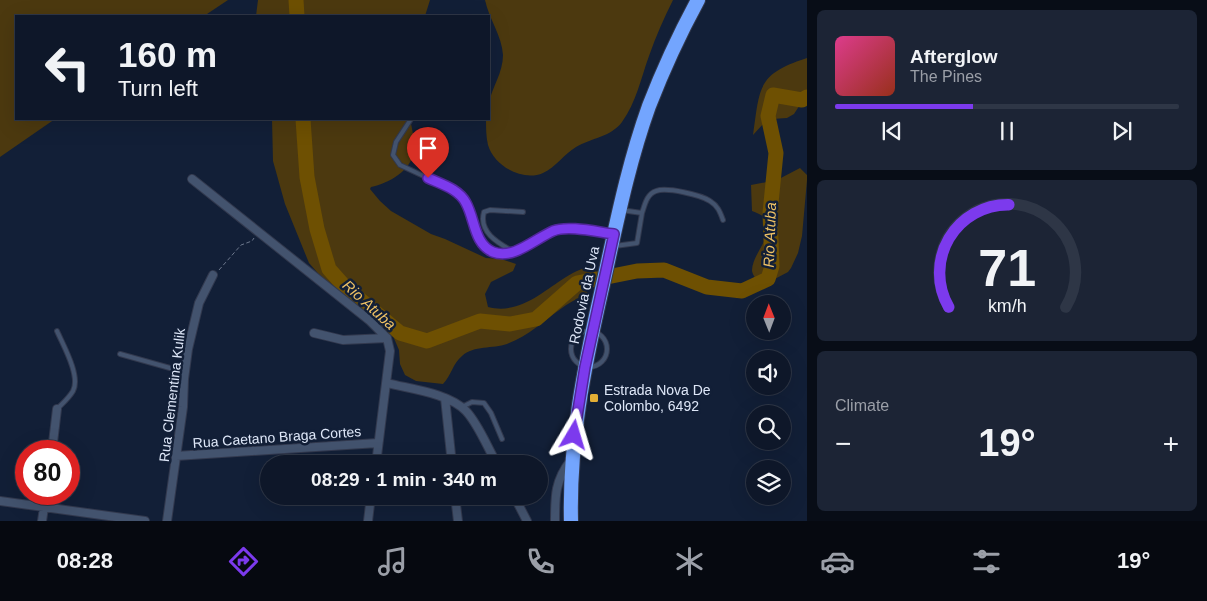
<!DOCTYPE html>
<html lang="en">
<head>
<meta charset="utf-8">
<style>
	body { margin:0; font-family:Arial,sans-serif; background:#1c2435; color:#f1f3f6; height:100vh; display:flex; flex-direction:column; font-size:19px; white-space:nowrap }
	* { box-sizing:border-box; margin:0 }
	p { font-size:16px; color:#9b9fa8 }
	.icon { flex:none; width:28px; height:28px; fill:none; stroke:currentColor; stroke-width:2; stroke-linecap:round; stroke-linejoin:round }
	.map { position:relative; flex:1; overflow:hidden }
	.sheet { display:flex; flex-direction:column; gap:10px; padding:10px; background:#080d17; width:400px }
	.sheet>* { flex:none }
	.guide { position:absolute; left:15px; top:15px; width:475px; height:105px; border-radius:0px; box-shadow:0 5px 20px #0002,0 0 0 1px #2e3646; background:#0e1729; color:#f1f3f6; overflow:hidden }
	.needle { width:32px; rotate:359deg }
	.controls { position:absolute; left:746px; top:295px; display:grid; gap:10px }
	.controls a { display:grid; place-items:center; width:45px; height:45px; border-radius:50%; background:#0e1729; box-shadow:0 5px 20px #0002,0 0 0 1px #2e3646; font-size:25px }
	.speed { position:absolute; left:15px; top:440px; display:flex; gap:10px; font-size:25px; font-weight:700; text-align:center }
	.speed>* { display:grid; place-content:center; width:65px; height:65px; border-radius:50%; background:#0e1729; box-shadow:0 5px 20px #0002,0 0 0 1px #2e3646; line-height:1 }
	.speed .limit { border:8px solid #d22; background:#fff; color:#111 }
	.pin { position:absolute; display:grid; place-items:center; width:42px; height:42px; color:#fff; margin:-51px -21px; border-radius:50% 50% 50% 0; rotate:-45deg; box-shadow:0 0 5px #0007 }
	.pin .icon { rotate:45deg }
	.me { position:absolute; width:55px; margin:-28px; rotate:7deg; stroke-linejoin:round; filter:drop-shadow(0 0 4px #0008) }
	.turn { display:flex; align-items:center; gap:18px; height:105px; padding:0 20px; font-size:22px }
	.turn .icon { width:65px; height:65px; stroke-width:2.5 }
	.turn b { display:block; font-size:35px; line-height:42px }
	.big { font-size:38px; font-weight:700; line-height:1.1 }
	.sheet .card { flex:1; display:flex; flex-direction:column; justify-content:center; gap:8px; min-width:0; padding:0 18px; border-radius:8px; background:#1c2435 }
	.sheet .dial { align-items:center; gap:0 }
	.dial svg { height:130px; overflow:visible; fill:none; stroke:#2e3646; stroke-width:7; stroke-linecap:round; text-anchor:middle }
	.dial text { fill:#f1f3f6; stroke:none }
	.song { display:flex; align-items:center; gap:15px }
	.cover { width:60px; height:60px; border-radius:8px; background:linear-gradient(135deg,hsl(330 70% 55%),hsl(10 70% 35%)) }
	.played { height:5px; border-radius:2px; background:linear-gradient(90deg,#7c3aed 40%,#2e3646 40%) }
	.keys { display:flex; justify-content:space-around; direction:ltr }
	.heat { display:flex; justify-content:space-between; align-items:center; font-size:28px; direction:ltr }
	.trip { position:absolute; left:260px; top:455px; width:288px; height:50px; border-radius:25px; background:#0e1729; box-shadow:0 5px 20px #0002,0 0 0 1px #2e3646; font-weight:700; line-height:50px; text-align:center }
	.dock { display:flex; height:80px; justify-content:space-around; align-items:center; background:#060910; color:#9b9fa8 }
	.dock .icon { width:35px; height:35px }
	.dock .current { color:#7c3aed }
	.dock b { font-size:22px; color:#f1f3f6 }
	main { display:flex; flex:1; min-height:0 }
	.map>svg:first-child { display:block }
</style>
</head>
<body>
<main>
<div class="map">
<svg width="807" height="521" viewBox="0 0 807 521">
	<rect width="100%" height="100%" fill="#121f37"/>
	<path fill="#4c390f" d="M0 0H228L204 16H16V119H55L0 157Z
		M258 0H430L425 16H256Z
		M485 0H673C664 18 656 36 649 56 641 78 636 103 622 122 611 137 591 138 576 147 564 154 556 167 543 173 523 182 494 166 488 145 486 137 486 127 486 119H489C489 114 488 108 489 103 492 87 503 73 503 55 502 36 489 19 485 0Z
		M807 58V94L794 114 787 118 772 119 765 122 753 135C760 87 757 74 807 58Z
		M272 119H410C412 129 415 140 414 151 411 171 389 183 371 187L370 189 380 201 391 211 431 234 445 239 486 258 501 259 516 264 513 271 491 282 485 294 488 307C519 315 542 292 566 277 575 271 585 268 594 264L597 267 591 290C583 297 571 301 562 308 544 321 528 336 507 344 493 349 474 345 462 356 453 363 451 376 443 384L416 381 405 375 400 364 399 350 393 336 371 315 323 279 309 263 285 204 273 161Z
		M800 168 807 175V180L802 236 798 253 791 268 788 272 769 282 757 281C755 277 752 274 752 270 753 248 789 223 752 211L751 185 777 180Z"/>
	<g fill="none" stroke-linecap="round" stroke-linejoin="round">
		<path stroke="#6e5002" stroke-width="15" d="M296 0 297 16
			M303 119 307 177 317 229 329 269 345 287 400 333 427 341 480 321 510 324 536 319 577 283 637 271 664 270 707 287 742 291 768 279 772 266 770 213 776 153 768 116 773 95 802 100 807 97"/>
		<defs>
			<path id="lane" d="M411 119 396 142 393 155 400 165 456 191 466 202 481 244 494 252 515 253 554 230 574 229 611 234
				M642 213C645 204 647 194 656 191 667 187 701 195 710 201 718 206 720 212 723 220
				M615 246 637 243 642 213 621 210
				M514 252C500 244 478 233 484 212L490 210 523 212
				M57 331C63 345 81 376 73 391 69 398 63 403 57 409
				M571 349a18 18 0 1 1 36 0a18 18 0 1 1-36 0Z
				M120 354 170 368 175 370 184 379
				M462 407 472 402 484 403 491 413 502 439"/>
			<path id="street" d="M192 179 369 320 387 338 390 351 376 464
				M314 333 343 340 387 338
				M387 383C410 389 449 393 466 411 479 425 487 447 497 464
				M445 398 452 464
				M52 451 57 409
				M176 456 378 443
				M455 496 458 521
				M514 496 527 521
				M0 501 145 521
				M42 521 46 494
				M167 521 183 407 184 379 188 349 199 303 213 275
				M368 521 371 496
				M555 521C555 496 555 480 571 460"/>
			<path id="highway" d="M571 521C569 443 584 368 601 293 615 231 627 167 649 106 663 70 679 35 698 0"/>
		</defs>
		<use href="#lane" stroke="#32394e" stroke-width="6"/>
		<use href="#street" stroke="#32394e" stroke-width="10"/>
		<use href="#highway" stroke="#32394e" stroke-width="16"/>
		<path stroke="#6c778c" stroke-width="1" stroke-dasharray="4 2.5" stroke-linecap="butt" d="M219 270 241 245 252 241 254 238"/>
		<use href="#lane" stroke="#43536e" stroke-width="4"/>
		<use href="#street" stroke="#43536e" stroke-width="8"/>
		<use href="#highway" stroke="#73a5fe" stroke-width="14"/>
	</g>
	<g fill="none" stroke-linecap="round" stroke-linejoin="round">
		<defs>
			<path id="route" d="M428 178C441 184 459 189 466 203 475 219 474 244 493 252 513 260 535 239 553 231 568 225 597 232 614 234L585 367 574 435"/>
		</defs>
		<use href="#route" stroke="#51269a" stroke-width="12"/>
		<use href="#route" stroke="#7c3aed" stroke-width="9"/>
	</g>
	<rect fill="#e3ae35" stroke="#121f37" stroke-width="2" x="589" y="393" width="10" height="10" rx="2.5"/>
	<g text-anchor="middle" stroke-width="5" stroke-linejoin="round" paint-order="stroke">
		<g font-size="14" fill="#dee7f8" stroke="#121f37">
			<text transform="translate(584 295) rotate(-78)" y="5">Rodovia da Uva</text>
			<text transform="translate(172 395) rotate(-83)" y="5">Rua Clementina Kulik</text>
			<text transform="translate(277 437) rotate(-4)" y="5">Rua Caetano Braga Cortes</text>
		</g>
		<g font-size="14" fill="#dee7f8" stroke="#121f37" text-anchor="start">
			<text x="604" y="395">Estrada Nova De<tspan x="604" dy="16">Colombo, 6492</tspan></text>
		</g>
		<g font-size="15" font-style="italic" fill="#efc265" stroke="#121f37">
			<text transform="translate(770 235) rotate(-88)" y="5">Rio Atuba</text>
			<text transform="translate(369 305) rotate(42)" y="5">Rio Atuba</text>
		</g>
	</g>
</svg>
<div class="controls">
<a><svg class="needle" viewBox="-14 -14 28 28"><path d="M0-13l5 13h-10z" fill="#e53935"/><path d="M0 13l5-13h-10z" fill="#9b9fa8"/></svg></a>
<a><svg class="icon" aria-label="sound" viewBox="0 0 24 24"><path d="M4 9h4l5-4v14l-5-4H4zM17 9q2 3 0 6"/></svg></a>
<a><svg class="icon" aria-label="search" viewBox="0 0 24 24"><circle cx="10" cy="10" r="6"/><path d="M15 15l6 6"/></svg></a>
<a><svg class="icon" aria-label="layers" viewBox="0 0 24 24"><path d="M12 4l9 5-9 5-9-5zM3 14l9 5 9-5"/></svg></a>
</div>
<div class="speed"><div class="limit">80</div></div>
<div class="pin" style="left:428px;top:178px;background:#d93025"><svg class="icon" aria-label="arrive" viewBox="0 0 24 24"><path d="M6 21V4h12l-3 4 3 4H6"/></svg></div>
<svg class="me" style="left:574px;top:435px" viewBox="-20 -20 40 40"><path d="M0-17L14 15 0 8-14 15z" fill="#7c3aed" stroke="#fff" stroke-width="4"/></svg>
<div class="trip">08:29 · 1 min · 340 m</div>
<div class="guide">
<div class="turn"><svg class="icon" aria-label="left" viewBox="0 0 24 24"><path d="M17 20v-9H6M10 6l-5 5 5 5"/></svg><div><b>160 m</b>Turn left</div></div>
</div>
</div>
<section class="sheet">
<div class="card">
<div class="song"><i class="cover"></i><div><b>Afterglow</b><p>The Pines</p></div></div>
<div class="played"></div>
<div class="keys"><svg class="icon" aria-label="previous" viewBox="0 0 24 24"><path d="M18 5L8 12l10 7zM5 5v14"/></svg><svg class="icon" aria-label="pause" viewBox="0 0 24 24"><path d="M8 5v14M16 5v14"/></svg><svg class="icon" aria-label="next" viewBox="0 0 24 24"><path d="M6 5l10 7-10 7zM19 5v14"/></svg></div>
</div>
<div class="card dial"><svg viewBox="0 0 100 80">
<path d="M14 69A42 42 0 1 1 86 69"/>
<path d="M14 69A42 42 0 0 1 51 6" stroke="#7c3aed"/>
<text x="50" y="56" font-size="32" font-weight="700">71</text>
<text x="50" y="72" font-size="11">km/h</text>
</svg></div>
<div class="card"><p>Climate</p>
<div class="heat"><a>−</a><b class="big">19°</b><a>+</a></div>
</div>
</section>
</main>
<nav class="dock">
<b>08:28</b>
<svg class="icon current" aria-label="directions" viewBox="0 0 24 24"><path d="M12 3l9 9-9 9-9-9zM9 14v-3h6M13 9l2 2-2 2"/></svg>
<svg class="icon" aria-label="music" viewBox="0 0 24 24"><path d="M9 18V5l10-2v13"/><circle cx="6" cy="18" r="3"/><circle cx="16" cy="16" r="3"/></svg>
<svg class="icon" aria-label="phone" viewBox="0 0 24 24"><path d="M5 4h4l2 5-3 2q2 4 5 5l2-3 5 2v4C11 20 4 13 5 4z"/></svg>
<svg class="icon" aria-label="climate" viewBox="0 0 24 24"><path d="M12 3v18M4 7l16 10M4 17L20 7"/></svg>
<svg class="icon" aria-label="car" viewBox="0 0 24 24"><path d="M5 17H2v-5l4-1 3-4h7l3 4 3 1v5h-3M9 17h6M6 11h13"/><circle cx="7" cy="17" r="2"/><circle cx="17" cy="17" r="2"/></svg>
<svg class="icon" aria-label="filters" viewBox="0 0 24 24"><path d="M4 7h16M4 17h16"/><circle cx="9" cy="7" r="2"/><circle cx="15" cy="17" r="2"/></svg>
<b>19°</b>
</nav>
</body>
</html>
